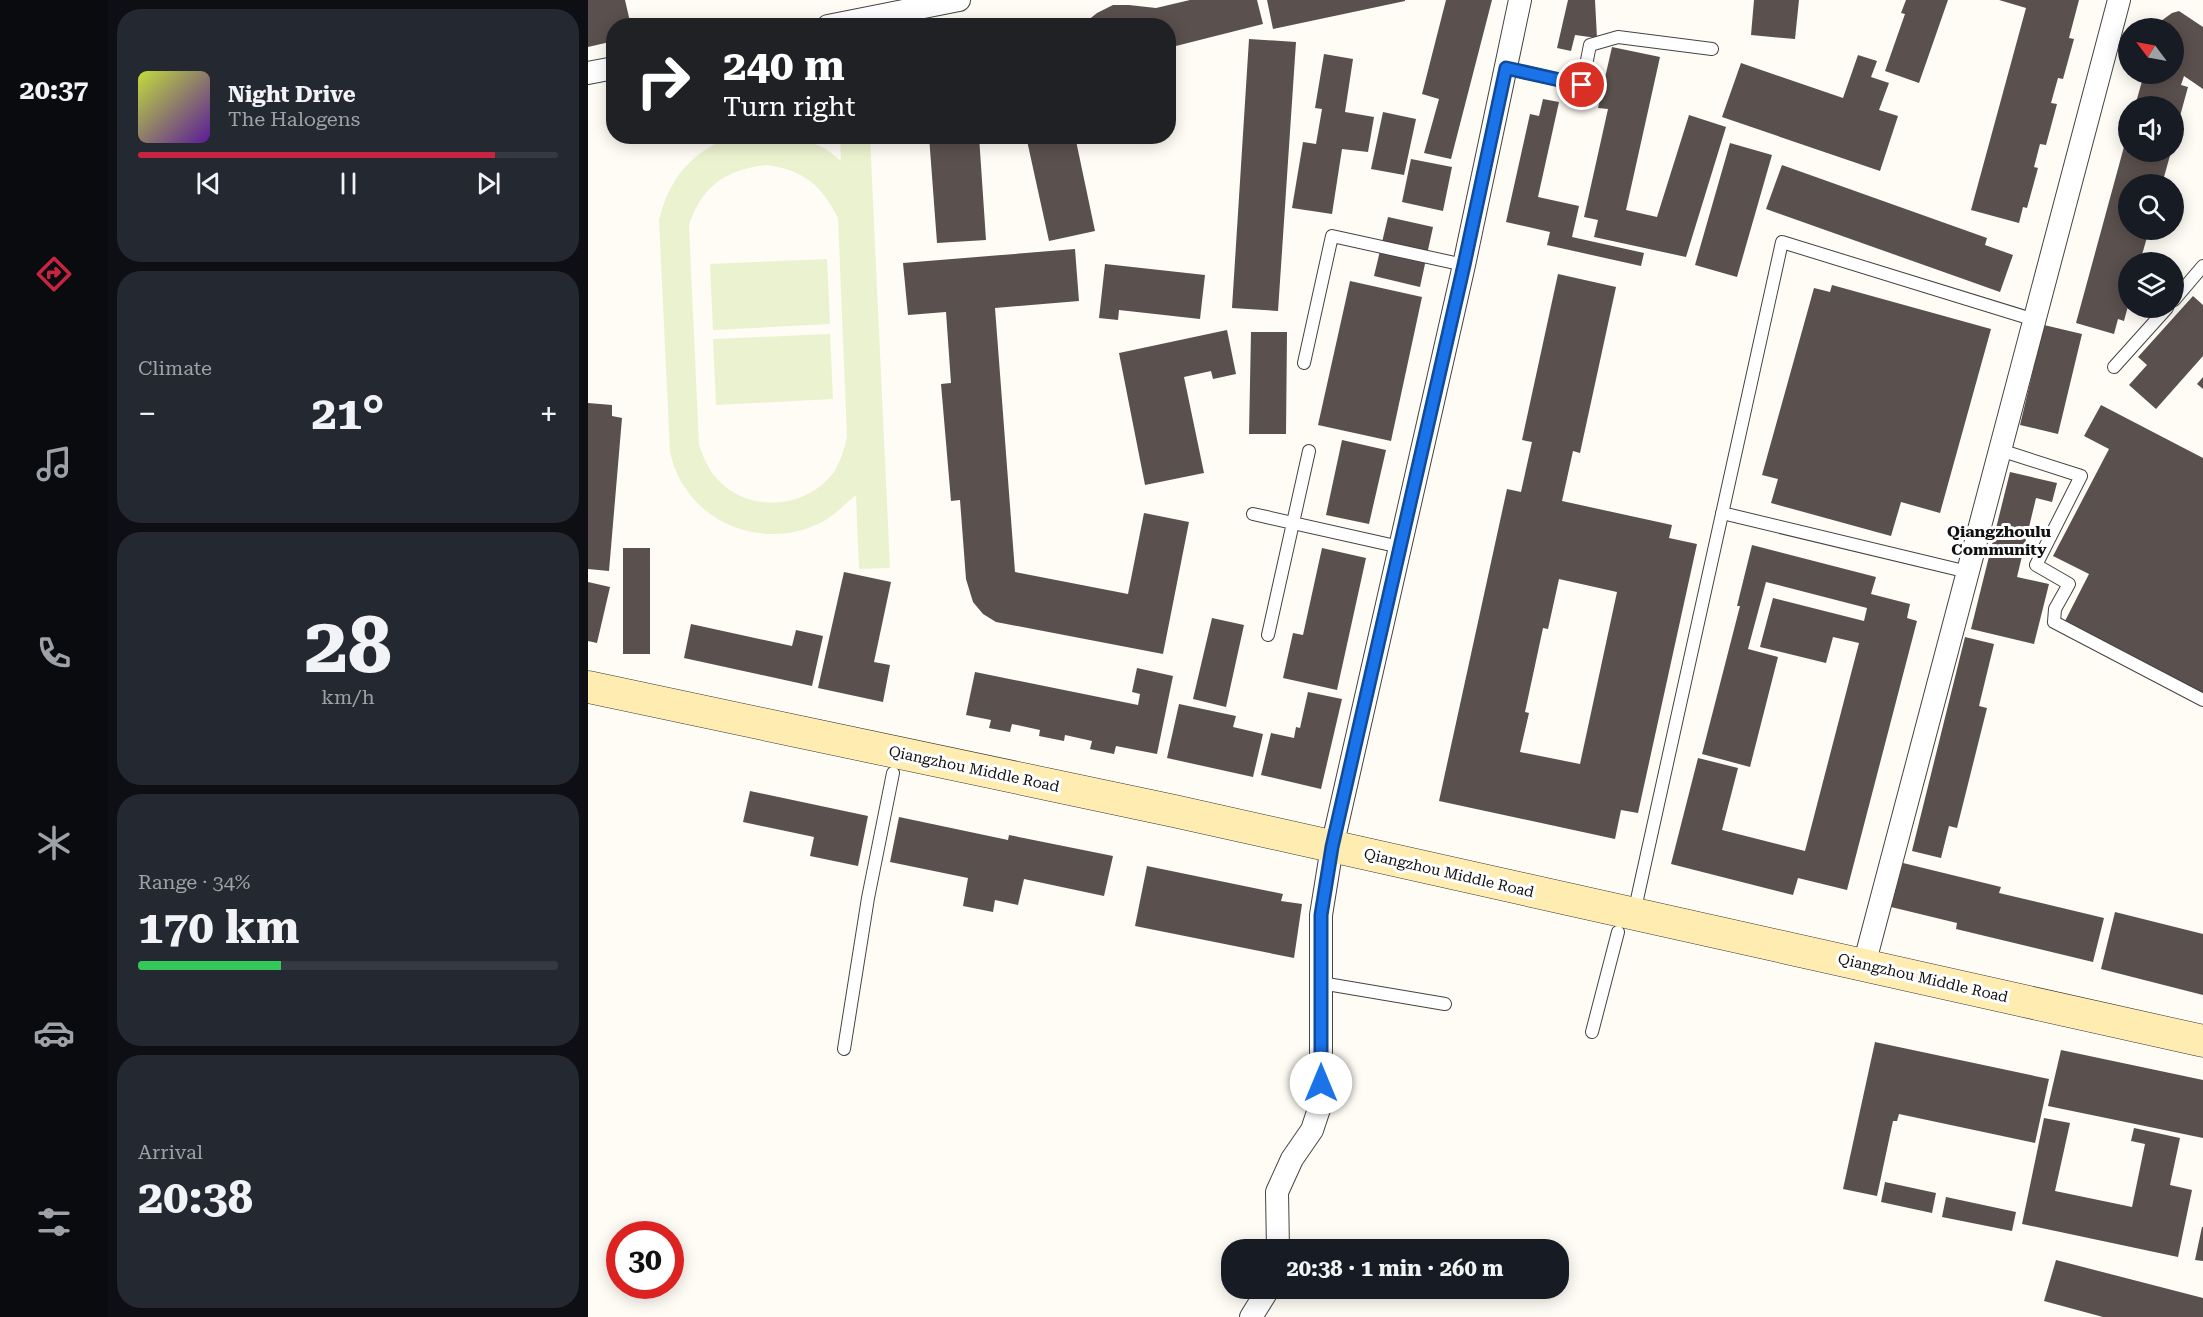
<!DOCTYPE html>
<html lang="en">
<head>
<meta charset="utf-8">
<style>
	body { margin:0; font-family:"Roboto Serif",serif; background:#242831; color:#f1f3f6; height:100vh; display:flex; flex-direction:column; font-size:22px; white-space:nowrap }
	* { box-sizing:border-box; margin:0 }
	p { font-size:20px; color:#9ea1a6 }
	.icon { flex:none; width:33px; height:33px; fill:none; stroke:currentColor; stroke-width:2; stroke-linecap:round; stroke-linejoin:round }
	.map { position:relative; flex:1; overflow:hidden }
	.drawer { display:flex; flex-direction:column; gap:9px; padding:9px; background:#0d0f14; width:480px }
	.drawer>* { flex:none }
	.banner { position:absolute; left:18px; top:18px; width:570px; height:126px; border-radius:24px; box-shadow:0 3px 15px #0003; background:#202124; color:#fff; overflow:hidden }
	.needle { width:39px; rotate:302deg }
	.buttons { position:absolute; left:1530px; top:18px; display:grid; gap:12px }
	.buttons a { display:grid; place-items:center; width:66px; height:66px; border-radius:50%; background:#171b24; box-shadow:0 3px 15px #0003; font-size:30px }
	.speed { position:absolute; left:18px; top:1221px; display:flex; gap:12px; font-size:30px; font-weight:700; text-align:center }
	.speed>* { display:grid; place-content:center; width:78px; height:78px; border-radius:50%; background:#171b24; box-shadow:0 3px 15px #0003; line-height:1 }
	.speed .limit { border:9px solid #d22; background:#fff; color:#111 }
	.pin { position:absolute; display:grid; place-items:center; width:51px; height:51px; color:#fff; margin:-26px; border:3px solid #fff; border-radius:50%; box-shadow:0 2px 6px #0007 }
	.me { position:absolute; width:66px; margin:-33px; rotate:0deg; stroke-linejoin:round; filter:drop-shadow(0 0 4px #0008) }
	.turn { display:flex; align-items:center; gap:21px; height:126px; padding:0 18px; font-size:27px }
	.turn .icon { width:78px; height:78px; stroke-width:2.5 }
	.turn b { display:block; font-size:42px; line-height:51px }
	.big { font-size:45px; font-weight:700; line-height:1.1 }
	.drawer .tile { flex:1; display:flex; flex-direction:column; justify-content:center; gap:9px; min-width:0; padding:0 21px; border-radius:24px; background:#242831 }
	.drawer .dial { align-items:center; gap:0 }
	.dial b { font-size:78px; line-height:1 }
	.song { display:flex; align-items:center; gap:18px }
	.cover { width:72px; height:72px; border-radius:9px; background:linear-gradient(135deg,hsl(70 70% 55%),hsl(270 70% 35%)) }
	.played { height:6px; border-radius:3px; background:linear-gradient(90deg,#c62441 85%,#363941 85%) }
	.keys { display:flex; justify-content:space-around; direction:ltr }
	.heat { display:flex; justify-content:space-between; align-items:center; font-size:33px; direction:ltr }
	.charge { height:9px; border-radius:4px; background:linear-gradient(90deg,#34c759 34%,#363941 0) }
	.trip { position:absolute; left:633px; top:1239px; width:348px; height:60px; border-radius:24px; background:#171b24; box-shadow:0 3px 15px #0003; font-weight:700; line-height:60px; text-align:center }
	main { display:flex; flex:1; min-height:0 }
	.tab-bar { display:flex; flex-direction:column; width:108px; justify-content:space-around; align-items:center; background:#090b0e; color:#9ea1a6 }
	.tab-bar .icon { width:42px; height:42px }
	.tab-bar .selected { color:#c62441 }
	.tab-bar b { font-size:27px; color:#f1f3f6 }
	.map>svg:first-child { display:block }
</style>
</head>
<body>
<main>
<nav class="tab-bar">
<b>20:37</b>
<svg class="icon selected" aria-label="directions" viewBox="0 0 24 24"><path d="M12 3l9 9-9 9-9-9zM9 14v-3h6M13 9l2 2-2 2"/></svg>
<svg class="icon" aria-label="music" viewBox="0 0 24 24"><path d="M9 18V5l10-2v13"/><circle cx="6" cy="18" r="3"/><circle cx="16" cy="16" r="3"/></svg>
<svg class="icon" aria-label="phone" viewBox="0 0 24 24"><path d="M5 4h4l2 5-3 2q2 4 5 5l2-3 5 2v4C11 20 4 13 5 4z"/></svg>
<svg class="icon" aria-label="climate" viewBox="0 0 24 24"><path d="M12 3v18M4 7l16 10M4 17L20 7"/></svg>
<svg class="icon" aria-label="car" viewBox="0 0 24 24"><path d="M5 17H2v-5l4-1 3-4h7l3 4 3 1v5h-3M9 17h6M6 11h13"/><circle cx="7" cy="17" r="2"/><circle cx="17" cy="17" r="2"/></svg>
<svg class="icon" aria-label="filters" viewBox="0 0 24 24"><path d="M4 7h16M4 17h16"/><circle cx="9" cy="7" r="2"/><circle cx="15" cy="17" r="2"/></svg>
</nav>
<section class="drawer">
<div class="tile">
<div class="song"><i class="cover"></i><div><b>Night Drive</b><p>The Halogens</p></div></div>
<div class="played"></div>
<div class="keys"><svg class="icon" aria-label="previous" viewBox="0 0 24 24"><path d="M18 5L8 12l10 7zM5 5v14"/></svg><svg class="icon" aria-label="pause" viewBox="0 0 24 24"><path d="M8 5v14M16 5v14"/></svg><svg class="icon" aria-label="next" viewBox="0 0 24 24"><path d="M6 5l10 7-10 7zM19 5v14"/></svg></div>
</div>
<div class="tile"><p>Climate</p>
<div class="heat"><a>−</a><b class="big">21°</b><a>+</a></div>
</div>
<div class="tile dial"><b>28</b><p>km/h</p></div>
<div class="tile"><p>Range · 34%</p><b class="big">170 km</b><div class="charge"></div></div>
<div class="tile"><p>Arrival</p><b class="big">20:38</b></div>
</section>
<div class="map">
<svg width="1615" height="1317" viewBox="0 0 1615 1317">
	<rect width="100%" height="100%" fill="#fffcf5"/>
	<path fill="#ebf2cf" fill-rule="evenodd" d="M141 137H212L238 149 253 161 252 137H282L302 568 271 569 268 495C257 504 248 514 236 521 188 547 125 533 96 486 89 476 85 464 82 452L71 220C82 178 101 155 141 137ZM178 165C215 170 233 184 250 218L259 437C256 449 253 461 246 472 217 511 155 514 125 474 118 465 115 455 111 445L101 225C114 186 137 170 178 165Z
		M239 259 242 324 125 330 122 264Z
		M242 334 245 399 128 405 125 339Z"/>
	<path fill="#5a504d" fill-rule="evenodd" d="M0 0H37L43 26H26V41L0 47Z
		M602 0H669L675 24 580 48V26H493L509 13 525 5H541L568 8Z
		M679 0H817V1L685 29Z
		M858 0H904L863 159 836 153 851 99 834 94Z
		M980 0H1007L1009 38 987 35 983 51 969 48Z
		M1166 0H1211L1207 39 1163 35Z
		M1318 0H1360L1331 83 1297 71 1317 14 1313 13Z
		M1411 0H1491L1481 38 1486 39 1475 79 1470 78 1463 103 1469 104 1458 145 1452 144 1446 167 1450 168 1439 208 1435 207 1431 223 1383 210 1438 8Z
		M1591 11 1615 27V89L1596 76 1593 85 1600 87 1586 138V106H1547L1556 74H1586V28H1569L1573 21 1584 13Z
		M486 18 488 26H458V25Z
		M661 39 708 42 690 311 644 308Z
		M1024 47 1072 57 1038 210 1069 217 1101 115 1138 127 1098 257 1006 237 1010 220 996 217 1020 109 1010 108Z
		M736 54 765 59 757 112 786 117 780 152 754 149 744 214 704 208 715 142 728 144 734 109 727 108Z
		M1270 55 1289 61 1283 77 1301 83 1291 110 1310 116 1292 171 1134 117 1153 63 1255 98Z
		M955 99 971 102 950 197 991 206 984 237 1056 253 1053 266 959 245 962 232 918 222 942 114 951 116Z
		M795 112 828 119 816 175 783 169Z
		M1540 132V152H1583L1574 184H1540V230H1561L1552 262H1540V306L1536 321 1530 319 1526 334 1488 323Z
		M341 136H391L398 240 349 243Z
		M438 136H487L507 231 461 241Z
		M1142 143 1184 155 1149 277 1107 265Z
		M823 159 864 167 855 211 814 202Z
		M1194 165 1399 238 1397 245 1425 255 1412 292 1178 209Z
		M800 217 845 227 832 287 786 276Z
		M487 249 491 301 407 308 427 572 540 594 556 513 601 522 575 654 408 622 395 614 385 602 378 579 372 500 363 501 353 384 363 383 358 312 320 315 315 263Z
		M517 264 617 275 612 319 531 310 530 320 511 318Z
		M970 274 1028 287 992 453 985 451 974 501 1084 525 1081 538 1109 544 1050 813 1033 810 1027 839 851 801 919 489 933 492 944 442 934 440ZM971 579 1029 592 992 764 932 752 941 713 937 712 955 628 960 629Z
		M762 281 834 297 803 441 730 425Z
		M1244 285 1403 329 1352 513 1313 502 1303 536 1183 503 1190 479 1174 475 1226 288 1242 292Z
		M1605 296 1615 305V356L1568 409 1541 385 1559 365 1550 357Z
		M1456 325 1494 334 1470 434 1432 425Z
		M639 330 648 374 625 379 623 371 596 377 616 473 557 485 531 353Z
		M663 332H699L698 434H661Z
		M1615 377V389L1609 384Z
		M0 403 24 405V416L34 418 21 571 0 569Z
		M1513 405 1615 458V693L1477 621 1501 574 1465 556 1521 449 1496 436Z
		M754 440 798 450 781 524 738 515Z
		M1422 472 1469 483 1464 502 1448 498 1429 577 1461 584 1446 644 1383 629Z
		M1164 545 1288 577 1283 594 1322 604 1319 618 1329 621 1259 890 1210 878 1205 895 1083 864 1110 758 1150 768 1134 830 1217 851 1271 643 1245 637 1238 663 1172 647 1185 598 1276 621 1279 608 1178 582 1160 649 1190 657 1162 767 1114 754 1152 606H1149Z
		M35 548H62V654H35Z
		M734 548 778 558 749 690 695 678 705 633 715 635Z
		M256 572 303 582 286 662 302 665 295 702 230 688Z
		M0 582 22 587 9 643 0 641Z
		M624 618 656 625 638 707 605 699Z
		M103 624 204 646 208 630 235 636 224 686 96 658Z
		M1377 637 1406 644 1391 706 1399 708 1369 828 1361 826 1353 858 1324 851Z
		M549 668 585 676 569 754 528 746 526 754 502 749 504 741 477 735 476 741 451 736 452 730 424 724 422 732 401 728 403 720 378 715 387 672 550 705 552 694 544 692Z
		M720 692 754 699 733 789 673 775 683 733 706 738 708 727 712 728Z
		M591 704 648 716 645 727 675 734 665 777 579 758Z
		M162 791 280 816 270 866 222 856 226 837 155 822Z
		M311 817 420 840 421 835 525 856 516 896 436 879 430 905 407 900 405 912 375 906 380 878 302 862Z
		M1315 863 1413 887 1411 893 1516 918 1505 962 1368 929 1369 923 1303 907Z
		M559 866 695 894 693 901 714 904 706 958 547 926Z
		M1527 912 1615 934V995L1513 969Z
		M1287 1042 1461 1079 1447 1143 1311 1114 1309 1121H1305L1289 1196 1255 1189Z
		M1473 1050 1615 1080V1138L1460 1106Z
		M1456 1118 1482 1123 1467 1191 1544 1207 1557 1144 1543 1141 1546 1128 1592 1138 1582 1185 1604 1190 1590 1257 1434 1224Z
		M1297 1182 1348 1193 1344 1213 1293 1202Z
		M1358 1197 1428 1212 1424 1231 1354 1217Z
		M1614 1227H1615V1261L1607 1260Z
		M1468 1260 1615 1298V1317H1515L1456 1301Z"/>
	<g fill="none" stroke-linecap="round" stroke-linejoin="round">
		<defs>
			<path id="service" d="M918 68 994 85 1002 45 1030 37 1124 49
				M1586 300 1615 266
				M716 363 744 236 876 265
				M1526 367 1579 308
				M1412 450 1493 476 1448 565 1481 584 1467 609 1466 622 1615 700
				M1134 513 1380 572
				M665 514 812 547
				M680 635 721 451
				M1046 913 1194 242 1447 320
				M733 983 857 1004
				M1004 1032 1030 932
				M256 1049 280 898 305 773"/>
			<path id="minor" d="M240 26 371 0
				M0 73 26 68
				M1276 965 1531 0
				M690 1250 689 1192 704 1159 724 1130 733 1103V915L744 847 876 265 932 0
				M663 1317 681 1288"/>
			<path id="secondary" d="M0 687 586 811 1615 1041"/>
		</defs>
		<use href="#service" stroke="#444" stroke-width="14"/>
		<use href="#minor" stroke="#444" stroke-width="24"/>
		<use href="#secondary" stroke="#333" stroke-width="33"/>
		<use href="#service" stroke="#fff" stroke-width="12"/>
		<use href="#minor" stroke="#fff" stroke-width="22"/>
		<use href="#secondary" stroke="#ffecb0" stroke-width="32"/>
	</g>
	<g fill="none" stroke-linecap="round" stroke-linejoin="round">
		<defs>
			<path id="route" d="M733 1083V915L744 847 876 265 918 68 994 85"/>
		</defs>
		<use href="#route" stroke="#114b97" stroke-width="15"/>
		<use href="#route" stroke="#1a73e8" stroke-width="10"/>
	</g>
	<g text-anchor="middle" stroke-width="6" stroke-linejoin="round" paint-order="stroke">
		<g font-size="15" fill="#111" stroke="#fff">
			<text transform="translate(386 769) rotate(12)" y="5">Qiangzhou Middle Road</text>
			<text transform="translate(861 873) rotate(13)" y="5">Qiangzhou Middle Road</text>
			<text transform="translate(1335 978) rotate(13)" y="5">Qiangzhou Middle Road</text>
		</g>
		<g font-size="16" font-weight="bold" fill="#111" stroke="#fff">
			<text x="1411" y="537">Qiangzhoulu<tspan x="1411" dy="18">Community</tspan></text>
		</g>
	</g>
</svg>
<div class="buttons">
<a><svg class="needle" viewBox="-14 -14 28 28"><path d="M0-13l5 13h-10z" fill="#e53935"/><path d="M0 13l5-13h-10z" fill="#9ea1a6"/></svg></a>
<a><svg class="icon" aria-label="sound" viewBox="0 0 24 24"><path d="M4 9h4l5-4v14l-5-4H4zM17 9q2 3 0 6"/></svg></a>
<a><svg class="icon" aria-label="search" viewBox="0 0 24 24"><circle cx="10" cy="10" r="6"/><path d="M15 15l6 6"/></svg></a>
<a><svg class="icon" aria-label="layers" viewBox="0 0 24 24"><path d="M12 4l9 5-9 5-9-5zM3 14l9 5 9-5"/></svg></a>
</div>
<div class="speed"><div class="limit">30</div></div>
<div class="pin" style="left:994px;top:85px;background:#d93025"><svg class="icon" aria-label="arrive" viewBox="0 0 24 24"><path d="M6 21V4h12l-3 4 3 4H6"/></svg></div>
<svg class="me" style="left:733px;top:1083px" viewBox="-20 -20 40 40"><circle r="19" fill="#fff"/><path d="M0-13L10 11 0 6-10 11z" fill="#1a73e8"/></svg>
<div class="trip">20:38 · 1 min · 260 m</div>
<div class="banner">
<div class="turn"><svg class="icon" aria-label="right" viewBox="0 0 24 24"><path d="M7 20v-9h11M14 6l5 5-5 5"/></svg><div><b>240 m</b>Turn right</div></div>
</div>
</div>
</main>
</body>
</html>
